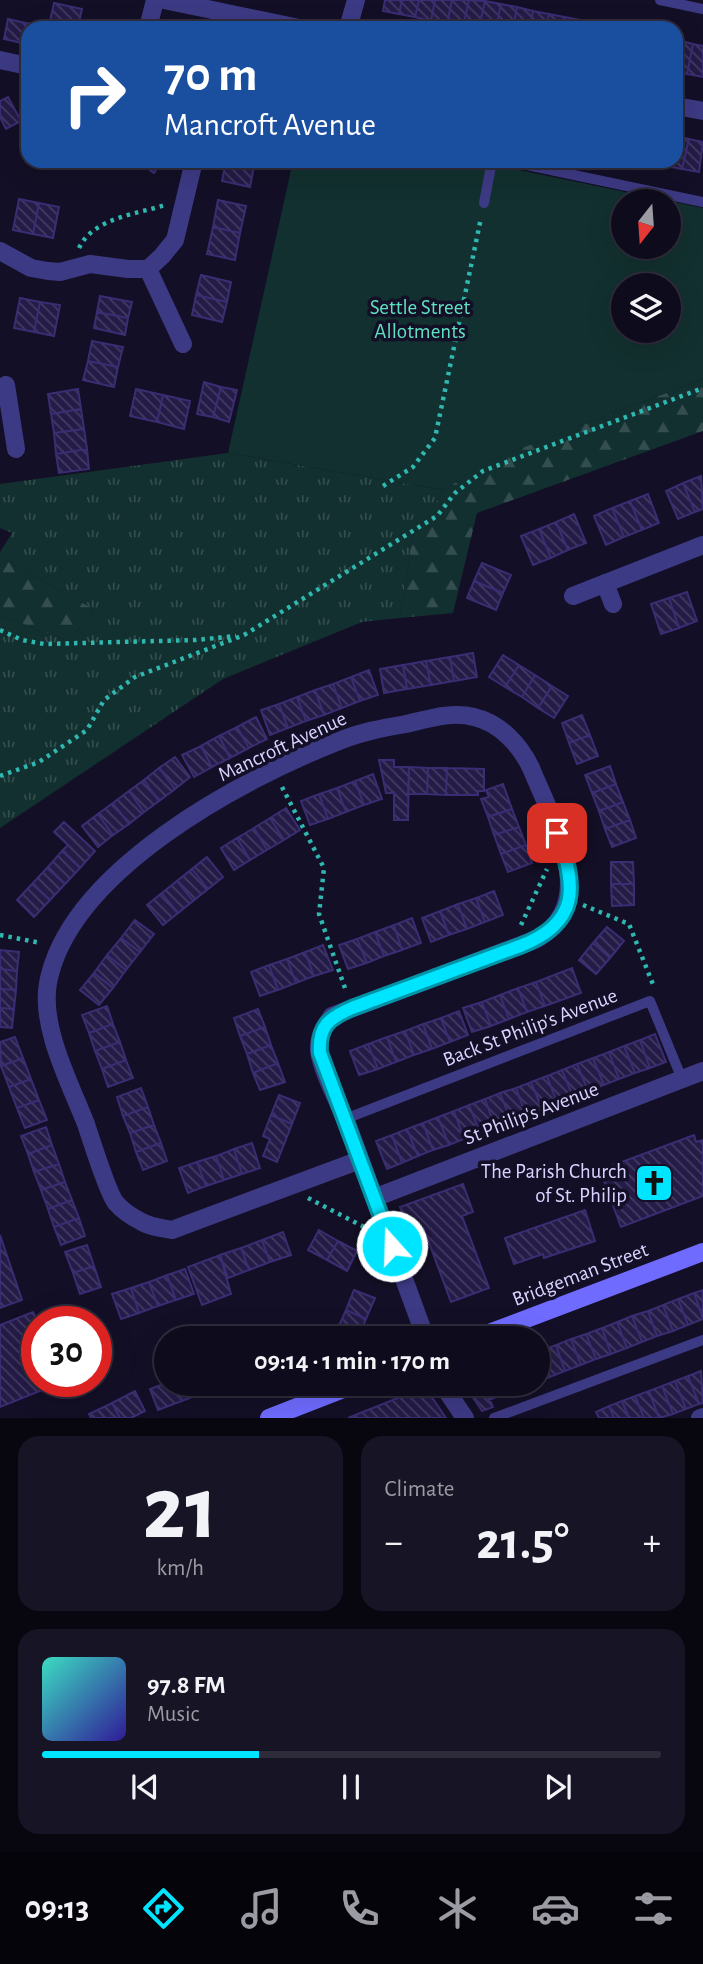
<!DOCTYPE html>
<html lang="en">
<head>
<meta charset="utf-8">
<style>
	body { margin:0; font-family:"Alegreya Sans",sans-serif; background:#171425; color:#f1f3f6; height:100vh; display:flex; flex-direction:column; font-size:26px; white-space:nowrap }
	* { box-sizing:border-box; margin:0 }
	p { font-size:23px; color:#9b9ba3 }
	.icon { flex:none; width:38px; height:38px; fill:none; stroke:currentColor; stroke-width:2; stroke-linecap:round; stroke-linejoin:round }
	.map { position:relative; height:1418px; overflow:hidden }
	.panel { display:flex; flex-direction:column; gap:18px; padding:18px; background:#08060f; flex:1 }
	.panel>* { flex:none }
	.banner { position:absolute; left:21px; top:21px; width:662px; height:147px; border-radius:21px; box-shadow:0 7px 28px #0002,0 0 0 2px #2e2b3b; background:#1a4fa0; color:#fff; overflow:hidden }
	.needle { width:46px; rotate:197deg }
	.buttons { position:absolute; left:611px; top:189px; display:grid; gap:14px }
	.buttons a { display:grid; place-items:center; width:70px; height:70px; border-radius:50%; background:#0e0b1c; box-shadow:0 7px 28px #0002,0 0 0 2px #2e2b3b; font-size:35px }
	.speed { position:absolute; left:21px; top:1306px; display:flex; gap:14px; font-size:35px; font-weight:700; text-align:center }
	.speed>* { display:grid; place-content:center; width:91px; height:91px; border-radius:50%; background:#0e0b1c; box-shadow:0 7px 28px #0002,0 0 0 2px #2e2b3b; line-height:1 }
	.speed .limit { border:10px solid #d22; background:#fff; color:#111 }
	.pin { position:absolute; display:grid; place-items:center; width:60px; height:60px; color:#fff; margin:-30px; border-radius:14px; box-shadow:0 4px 10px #0006 }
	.me { position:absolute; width:77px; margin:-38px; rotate:340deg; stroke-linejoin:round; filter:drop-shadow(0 0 5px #0008) }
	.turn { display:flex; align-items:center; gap:24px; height:147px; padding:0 28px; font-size:32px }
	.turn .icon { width:91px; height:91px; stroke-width:2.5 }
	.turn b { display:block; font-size:49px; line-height:60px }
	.big { font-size:52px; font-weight:700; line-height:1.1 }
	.panel .widget { flex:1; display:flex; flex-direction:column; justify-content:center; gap:10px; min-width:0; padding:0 24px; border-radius:21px; background:#171425 }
	.panel .dial { align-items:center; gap:0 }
	.dial b { font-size:91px; line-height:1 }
	.song { display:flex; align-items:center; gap:21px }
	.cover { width:84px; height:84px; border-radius:10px; background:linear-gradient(135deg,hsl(170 70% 55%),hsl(250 70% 35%)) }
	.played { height:7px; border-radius:4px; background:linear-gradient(90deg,#00e5ff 35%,#2e2b3b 35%) }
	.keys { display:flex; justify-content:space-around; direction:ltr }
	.heat { display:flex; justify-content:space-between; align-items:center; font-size:38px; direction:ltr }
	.panel .tiles { flex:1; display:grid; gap:18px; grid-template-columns:1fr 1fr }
	.widget:last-child { grid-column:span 2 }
	.trip { position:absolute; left:154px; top:1326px; width:396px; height:70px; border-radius:35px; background:#0e0b1c; box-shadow:0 7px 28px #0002,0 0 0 2px #2e2b3b; font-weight:700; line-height:70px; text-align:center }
	.tab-bar { display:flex; height:112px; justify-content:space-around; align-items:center; background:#06040b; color:#9b9ba3 }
	.tab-bar .icon { width:49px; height:49px }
	.tab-bar .active { color:#00e5ff }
	.tab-bar b { font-size:32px; color:#f1f3f6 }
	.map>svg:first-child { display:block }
</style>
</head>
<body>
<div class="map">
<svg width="703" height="1418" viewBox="0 0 703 1418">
	<defs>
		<pattern id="grass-tufts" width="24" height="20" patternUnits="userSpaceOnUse" patternTransform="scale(1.75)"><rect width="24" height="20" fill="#12302f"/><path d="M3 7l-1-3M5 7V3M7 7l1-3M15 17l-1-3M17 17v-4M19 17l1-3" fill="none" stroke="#344d4e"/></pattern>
		<pattern id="forest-firs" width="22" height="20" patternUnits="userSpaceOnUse" patternTransform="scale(1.75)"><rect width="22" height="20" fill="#12302f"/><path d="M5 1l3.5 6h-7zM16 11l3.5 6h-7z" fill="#344d4e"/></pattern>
		<pattern id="building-back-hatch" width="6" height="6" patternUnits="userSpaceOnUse" patternTransform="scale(1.75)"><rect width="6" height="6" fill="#241b47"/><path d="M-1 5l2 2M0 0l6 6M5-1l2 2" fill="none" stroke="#433b63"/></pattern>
	</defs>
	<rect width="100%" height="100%" fill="#130f26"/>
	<path fill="url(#grass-tufts)" d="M228 453 444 490 412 538 400 618 362 622 223 679 0 828V615L68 641 95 610 0 557V552L12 533 0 528V484Z"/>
	<path fill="url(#forest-firs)" d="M703 379V431L477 513 453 613 400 618 412 538 444 490 487 461Z
		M0 557 95 610 68 641 0 615Z"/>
	<path fill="#12302f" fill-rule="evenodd" d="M293 161H475L703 208V379L488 461 444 490 228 453ZM623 201H668V247H623ZM623 285H668V331H623Z"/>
	<path fill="url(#building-back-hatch)" stroke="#3b2d73" stroke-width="2" d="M385 0H402L399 14 383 11Z
		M402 0H419L415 17 399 14Z
		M419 0H435L431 21 415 17Z
		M435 0H452L447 24 431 21Z
		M452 0H469L463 27 447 24Z
		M469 0 485 1 479 28 463 27Z
		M485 1 501 4 496 28H479Z
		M54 3 82 9 78 27 50 21Z
		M501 4 517 7 513 28H496Z
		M517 7 533 11 530 28H513Z
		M533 11 549 14 546 28H530Z
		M549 14 565 17 563 28H546Z
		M565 17 581 20 580 28H563Z
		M8 19 26 23 22 43 4 39Z
		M26 23 44 26 28 28V44L22 43Z
		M677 40 693 44 687 74 676 71Z
		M693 44 703 46V77L687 74Z
		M8 97 21 121 6 129 0 117V101Z
		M676 136 689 139 682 169 666 166 667 161H676Z
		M689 139 703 142 699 172 682 169Z
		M137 161H162L154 173Z
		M226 161H255L250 187 222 181Z
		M19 199 39 203 33 234 13 230Z
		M218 200 246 206 240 233 213 227Z
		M39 203 59 207 53 238 33 234Z
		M213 227 240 233 235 260 207 254Z
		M201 275 231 282 227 302 196 295Z
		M196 295 227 302 222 322 192 315Z
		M100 296 132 302 128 318 97 312Z
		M20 298 40 302 34 332 14 328Z
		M40 302 60 305 54 336 34 332Z
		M97 312 128 318 125 335 94 328Z
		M92 341 123 347 118 367 88 361Z
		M88 361 118 367 114 387 83 380Z
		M204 382 221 387 213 417 197 414Z
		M221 387 237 390 229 422 213 417Z
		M78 389 81 409 51 414 48 394Z
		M136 389 163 395 157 422 130 416Z
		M163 395 190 401 184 429 157 422Z
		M81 409 84 429 54 433 51 414Z
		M84 429 87 449 56 454 54 433Z
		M87 449 89 469 59 473 56 454Z
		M701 476 703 509 695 512 683 483Z
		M683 483 695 512 678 519 666 491Z
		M648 494 659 523 642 530 630 501Z
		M630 501 642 530 624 537 612 508Z
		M612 508 624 537 606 545 594 516Z
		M574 514 586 543 568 550 556 522Z
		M556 522 568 550 551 558 539 529Z
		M539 529 551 558 533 565 521 536Z
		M482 563 511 575 503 593 474 581Z
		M474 581 503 593 496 610 467 598Z
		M687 592 697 621 679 628 669 598Z
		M669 598 679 628 661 634 651 604Z
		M473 653 477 677 454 681 450 657Z
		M503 655 519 665 505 687 489 677Z
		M450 657 454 681 431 685 426 661Z
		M426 661 431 685 407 689 403 665Z
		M403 665 407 689 384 693 380 669Z
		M519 665 535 675 522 697 505 687Z
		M369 670 378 695 360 701 351 677Z
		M535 675 552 686 538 708 522 697Z
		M351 677 360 701 342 708 333 684Z
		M333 684 342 708 324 715 315 690Z
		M552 686 568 696 554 718 538 708Z
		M315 690 324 715 306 721 297 697Z
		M297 697 306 721 288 728 279 704Z
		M279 704 288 728 270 735 261 710Z
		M582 715 590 735 569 743 562 723Z
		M256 717 267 739 249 748 237 727Z
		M237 727 249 748 230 758 219 736Z
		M590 735 598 756 577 764 569 743Z
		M219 736 230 758 212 767 201 746Z
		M201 746 212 767 194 777 182 755Z
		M175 757 190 777 175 789 159 768Z
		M379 760H394V767H409L408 820H394V793H386Z
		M610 766 616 784 592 793 585 775Z
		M409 767 428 768 427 794H408Z
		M159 768 175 789 159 801 144 780Z
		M428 768H447L446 795 427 794Z
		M447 768 484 769V791H478V795H446Z
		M373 774 382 799 364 805 355 781Z
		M144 780 159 801 144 812 129 791Z
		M355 781 364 805 346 812 337 788Z
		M503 784 512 809 488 817 481 799 489 797 486 790Z
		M616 784 623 802 599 811 592 793Z
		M337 788 346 812 328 819 319 794Z
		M129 791 144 812 129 824 113 803Z
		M319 794 328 819 310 825 301 801Z
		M623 802 630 820 605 829 599 811Z
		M113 803 129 824 113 835 98 814Z
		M286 808 300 830 284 840 270 818Z
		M512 809 519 827 494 835 488 817Z
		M98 814 113 835 98 847 82 826Z
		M270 818 284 840 267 850 254 828Z
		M630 820 636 838 612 847 605 829Z
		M64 822 95 851 80 868 62 851 68 845 54 832Z
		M519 827 526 845 501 854 494 835Z
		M254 828 267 850 250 860 237 838Z
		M237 838 250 860 234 870 221 848Z
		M526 845 532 863 508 872 501 854Z
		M62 851 80 868 65 884 47 868Z
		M207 857 223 877 208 889 192 869Z
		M611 862H633L634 884H611Z
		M47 868 65 884 50 900 32 884Z
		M192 869 208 889 193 901 177 881Z
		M177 881 193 901 178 913 162 893Z
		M32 884 50 900 34 917 17 900Z
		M611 884H634V905L612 906Z
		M494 891 503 915 485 922 476 898Z
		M162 893 178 913 163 925 147 905Z
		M476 898 485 922 467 929 458 904Z
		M458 904 467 929 449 935 440 911Z
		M440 911 449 935 431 942 422 918Z
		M412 918 421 943 402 950 394 925Z
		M135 920 154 934 140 952 121 938Z
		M394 925 402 950 384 956 375 932Z
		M607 927 624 941 610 958 593 943Z
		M375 932 384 956 367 963 357 939Z
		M121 938 140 952 126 970 107 955Z
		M357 939 367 963 348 969 339 945Z
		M593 943 610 958 596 974 579 960Z
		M323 945 333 970 314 976 305 952Z
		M0 950 19 952 17 971 0 969Z
		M305 952 314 976 296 983 287 959Z
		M107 955 126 970 113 988 94 973Z
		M287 959 296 983 278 990 269 965Z
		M269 965 278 990 260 996 251 972Z
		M572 968 581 993 545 1006 536 982Z
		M0 969 17 971 16 990 0 989Z
		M94 973 113 988 99 1005 80 990Z
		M536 982 545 1006 527 1012 518 988Z
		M518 988 527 1012 509 1019 500 995Z
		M0 989 16 990 14 1009 0 1008Z
		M500 995 509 1019 491 1026 482 1002Z
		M482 1002 491 1026 472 1032 463 1008Z
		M107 1006 113 1024 89 1033 82 1015Z
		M0 1008 14 1009 12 1028 0 1027Z
		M258 1009 265 1027 240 1036 234 1018Z
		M459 1011 468 1035 450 1042 441 1018Z
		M441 1018 450 1042 432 1049 423 1024Z
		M113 1024 120 1042 95 1051 89 1033Z
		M423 1024 432 1049 414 1055 405 1031Z
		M265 1027 271 1045 247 1054 240 1036Z
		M405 1031 414 1055 396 1062 387 1037Z
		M655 1034 666 1062 650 1068 640 1040Z
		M15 1037 23 1058 1 1066 0 1042Z
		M387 1037 396 1062 378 1069 368 1044Z
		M640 1040 650 1068 635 1073 624 1046Z
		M120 1042 126 1060 102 1069 95 1051Z
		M368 1044 378 1069 359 1075 350 1051Z
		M271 1045 278 1063 253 1073 247 1054Z
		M624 1046 635 1073 619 1079 609 1052Z
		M609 1052 619 1079 604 1085 593 1058Z
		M23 1058 31 1079 9 1087 1 1066Z
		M593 1058 604 1085 588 1091 577 1064Z
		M126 1060 133 1078 108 1087 102 1069Z
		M278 1063 285 1082 260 1090 253 1073Z
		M577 1064 588 1091 573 1097 562 1070Z
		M562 1070 573 1097 557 1103 547 1076Z
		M547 1076 557 1103 542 1109 531 1082Z
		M31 1079 39 1100 17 1108 9 1087Z
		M531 1082 542 1109 526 1115 516 1088Z
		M141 1088 148 1107 123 1116 117 1097Z
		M516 1088 526 1115 511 1121 500 1093Z
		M500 1093 511 1121 495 1127 485 1099Z
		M279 1095 300 1103 292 1124 271 1115Z
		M485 1099 495 1127 480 1133 469 1105Z
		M39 1100 47 1120 25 1128 17 1108Z
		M469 1105 480 1133 464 1139 454 1111Z
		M148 1107 154 1125 130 1133 123 1116Z
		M454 1111 464 1139 449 1145 438 1117Z
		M271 1115 292 1124 277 1162 263 1156 270 1139 263 1136Z
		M438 1117 449 1145 433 1150 423 1123Z
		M423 1123 433 1150 418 1156 407 1129Z
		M154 1125 161 1143 136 1152 130 1133Z
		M46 1127 52 1145 28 1154 21 1136Z
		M407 1129 418 1156 402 1163 392 1135Z
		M392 1135 402 1163 387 1169 376 1141Z
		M694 1135 696 1142 703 1140V1196L621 1227 600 1170Z
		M161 1143 167 1161 143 1170 136 1152Z
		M252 1143 260 1168 242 1174 234 1149Z
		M52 1145 59 1164 34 1172 28 1154Z
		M234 1149 242 1174 224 1180 216 1156Z
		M216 1156 224 1180 206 1186 197 1162Z
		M197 1162 206 1186 188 1193 179 1168Z
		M59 1164 65 1182 41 1190 34 1172Z
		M65 1182 72 1200 48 1209 41 1190Z
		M463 1184 473 1212 462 1216 489 1288 451 1302 424 1229 410 1235 400 1207Z
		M72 1200 79 1218 54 1227 48 1209Z
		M585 1210 595 1241 544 1258 543 1254 514 1264 505 1238Z
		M79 1218 85 1236 61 1245 54 1227Z
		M319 1230 338 1241 327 1260 308 1250Z
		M283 1232 291 1255 270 1262 262 1240Z
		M0 1235 22 1300 0 1308Z
		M262 1240 270 1262 249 1270 241 1248Z
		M338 1241 357 1251 347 1271 327 1260Z
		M87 1245 94 1266 73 1273 65 1252Z
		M241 1248 249 1270 228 1278 220 1255Z
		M220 1255 231 1294 202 1305 188 1267Z
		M94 1266 101 1287 80 1294 73 1273Z
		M185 1269 194 1294 176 1300 167 1275Z
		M167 1275 176 1300 158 1306 149 1282Z
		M149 1282 158 1306 139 1313 131 1288Z
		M131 1288 139 1313 121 1319 112 1294Z
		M354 1290 375 1298 366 1319 346 1310Z
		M703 1290V1318L694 1293Z
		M694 1293 703 1319 688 1325 678 1299Z
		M678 1299 688 1325 673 1331 663 1305Z
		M663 1305 673 1331 657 1336 648 1311Z
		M346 1310 366 1319 358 1339 337 1330Z
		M648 1311 657 1336 642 1342 632 1316Z
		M33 1312 37 1321V1381L62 1382 0 1407V1325Z
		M632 1316 642 1342 627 1348 617 1322Z
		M617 1322 627 1348 611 1354 602 1328Z
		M602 1328 611 1354 596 1359 586 1334Z
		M586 1334 596 1359 581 1365 571 1339Z
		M571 1339 581 1365 565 1371 556 1345Z
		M556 1345 565 1371 550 1377 540 1351Z
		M540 1351 550 1377 537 1382V1352Z
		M701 1371 703 1403 699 1404 688 1376Z
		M688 1376 699 1404 686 1409 675 1381Z
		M675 1381 686 1409 673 1414 662 1386Z
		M166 1383 175 1384 182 1401 158 1410 150 1389Z
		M175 1384H202L205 1392 182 1401Z
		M464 1384H483L493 1407 482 1411Z
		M483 1384H501L504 1394 489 1400Z
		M662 1386 673 1414 659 1418 649 1391Z
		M425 1387 446 1418H348Z
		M135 1391 145 1411 131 1418H120L112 1403Z
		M649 1391 659 1418H644L635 1396Z
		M635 1396 644 1418H629L622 1401Z
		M622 1401 629 1418H614L609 1406Z
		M112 1403 120 1418H91L89 1414Z
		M609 1406 614 1418H599L596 1412Z"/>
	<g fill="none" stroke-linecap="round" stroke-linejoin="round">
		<path stroke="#2fb8b0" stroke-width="4.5" stroke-dasharray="3.5 5" stroke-linecap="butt" d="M79 248C93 218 137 214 165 205
			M383 486 413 467 435 438 481 218
			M0 630 22 640 44 644 196 640 236 636
			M0 776 39 762 87 730 104 700 135 677 244 635 437 516 455 493 483 471 703 388
			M282 787 324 868 319 914 346 991
			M583 905 629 924 654 987
			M521 925 547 869
			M0 935 41 943
			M308 1198 366 1228"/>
		<path stroke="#3d3a85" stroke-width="10" d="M660 0 703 9
			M507 161 703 202
			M484 203 492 161
			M345 1119 650 1001 682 1079
			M494 1418 703 1340"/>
		<path stroke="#3d3a85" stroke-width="18" d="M164 0 299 28
			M148 28 155 0
			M348 28 356 0
			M0 60 28 66
			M676 106 703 111
			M0 251 31 268 48 271 60 272 90 264 128 269H148L162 256 175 240 194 161
			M148 269 183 344
			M6 385 16 449
			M605 583 613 604
			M573 596 703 545
			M360 1160 172 1230C163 1228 150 1227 142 1222 134 1218 122 1210 116 1203 108 1194 91 1139 86 1124 70 1083 40 1027 48 983 69 871 242 779 339 741 361 732 383 728 406 724 428 719 452 711 474 717 500 723 520 745 531 768 551 818 602 902 537 939L332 1016C324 1027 318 1037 319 1051 322 1072 340 1105 348 1126 374 1197 400 1268 426 1339
			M374 1198 703 1071
			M442 1384 465 1418
			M700 1418 703 1417"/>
		<path stroke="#6f6bff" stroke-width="18" d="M473 1339 703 1252
			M269 1418 356 1384"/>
	</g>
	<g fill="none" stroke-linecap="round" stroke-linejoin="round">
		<defs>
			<path id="route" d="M392 1246 320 1053C318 1026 329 1018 352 1008L520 946C580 923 577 886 557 833"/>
		</defs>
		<use href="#route" stroke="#0095a6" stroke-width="18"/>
		<use href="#route" stroke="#00e5ff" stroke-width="12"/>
	</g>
	<defs>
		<symbol id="church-square" viewBox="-11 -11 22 22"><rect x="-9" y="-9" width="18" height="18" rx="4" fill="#00e5ff" stroke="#130f26"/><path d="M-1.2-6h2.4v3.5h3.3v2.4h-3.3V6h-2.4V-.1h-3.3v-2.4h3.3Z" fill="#111"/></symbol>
	</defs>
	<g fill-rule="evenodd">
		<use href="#church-square" x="632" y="1161" width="44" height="44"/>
	</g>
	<g text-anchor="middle" stroke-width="7" stroke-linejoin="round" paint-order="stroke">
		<g font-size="21" fill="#5fe0c0" stroke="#130f26">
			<text x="420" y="314">Settle Street<tspan x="420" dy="24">Allotments</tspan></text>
		</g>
		<g font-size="21" fill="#d9d4ff" stroke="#130f26">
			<text transform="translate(282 746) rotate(-25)" y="7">Mancroft Avenue</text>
			<text transform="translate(530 1027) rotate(-21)" y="7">Back St Philip's Avenue</text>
			<text transform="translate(531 1113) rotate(-21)" y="7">St Philip's Avenue</text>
			<text transform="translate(580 1274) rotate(-21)" y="7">Bridgeman Street</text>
		</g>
		<g font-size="21" fill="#d9d4ff" stroke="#130f26" text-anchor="end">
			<text x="627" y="1178">The Parish Church<tspan x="627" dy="24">of St. Philip</tspan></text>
		</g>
	</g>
</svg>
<div class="buttons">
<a><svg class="needle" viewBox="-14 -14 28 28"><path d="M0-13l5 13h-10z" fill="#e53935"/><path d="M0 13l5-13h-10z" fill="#9b9ba3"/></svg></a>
<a><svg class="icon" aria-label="layers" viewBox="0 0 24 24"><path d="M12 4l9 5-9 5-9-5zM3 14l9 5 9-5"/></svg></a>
</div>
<div class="speed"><div class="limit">30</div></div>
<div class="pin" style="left:557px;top:833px;background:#d93025"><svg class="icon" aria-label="arrive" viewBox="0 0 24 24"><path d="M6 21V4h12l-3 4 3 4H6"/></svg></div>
<svg class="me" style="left:392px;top:1246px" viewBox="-20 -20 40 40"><circle r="17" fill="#00e5ff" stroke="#fff" stroke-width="3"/><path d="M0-11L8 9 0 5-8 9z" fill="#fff"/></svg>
<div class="trip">09:14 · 1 min · 170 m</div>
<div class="banner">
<div class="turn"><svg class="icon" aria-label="right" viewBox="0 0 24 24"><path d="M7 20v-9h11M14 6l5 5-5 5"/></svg><div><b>70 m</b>Mancroft Avenue</div></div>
</div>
</div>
<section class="panel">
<div class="tiles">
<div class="widget dial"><b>21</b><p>km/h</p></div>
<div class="widget"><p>Climate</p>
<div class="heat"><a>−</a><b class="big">21.5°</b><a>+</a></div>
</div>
<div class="widget">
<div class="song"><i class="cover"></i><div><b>97.8 FM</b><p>Music</p></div></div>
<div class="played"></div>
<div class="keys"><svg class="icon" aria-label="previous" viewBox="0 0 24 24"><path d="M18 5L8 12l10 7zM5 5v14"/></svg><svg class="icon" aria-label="pause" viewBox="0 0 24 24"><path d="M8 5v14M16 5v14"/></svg><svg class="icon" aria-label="next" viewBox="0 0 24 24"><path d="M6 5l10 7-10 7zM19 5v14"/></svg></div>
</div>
</div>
</section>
<nav class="tab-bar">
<b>09:13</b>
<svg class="icon active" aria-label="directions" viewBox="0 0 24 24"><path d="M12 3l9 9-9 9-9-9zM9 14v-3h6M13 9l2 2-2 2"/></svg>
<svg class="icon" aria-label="music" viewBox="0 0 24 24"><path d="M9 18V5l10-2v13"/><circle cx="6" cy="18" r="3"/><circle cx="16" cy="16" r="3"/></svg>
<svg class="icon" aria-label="phone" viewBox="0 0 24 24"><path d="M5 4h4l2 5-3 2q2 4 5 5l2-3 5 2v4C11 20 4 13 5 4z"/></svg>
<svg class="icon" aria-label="climate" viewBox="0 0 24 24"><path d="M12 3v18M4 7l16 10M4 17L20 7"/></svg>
<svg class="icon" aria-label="car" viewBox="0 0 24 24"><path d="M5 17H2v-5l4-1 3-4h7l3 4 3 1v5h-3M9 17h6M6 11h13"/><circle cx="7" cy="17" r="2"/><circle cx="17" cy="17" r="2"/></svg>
<svg class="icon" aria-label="filters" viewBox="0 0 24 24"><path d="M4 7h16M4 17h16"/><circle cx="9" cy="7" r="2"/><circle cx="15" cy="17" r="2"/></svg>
</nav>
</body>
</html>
